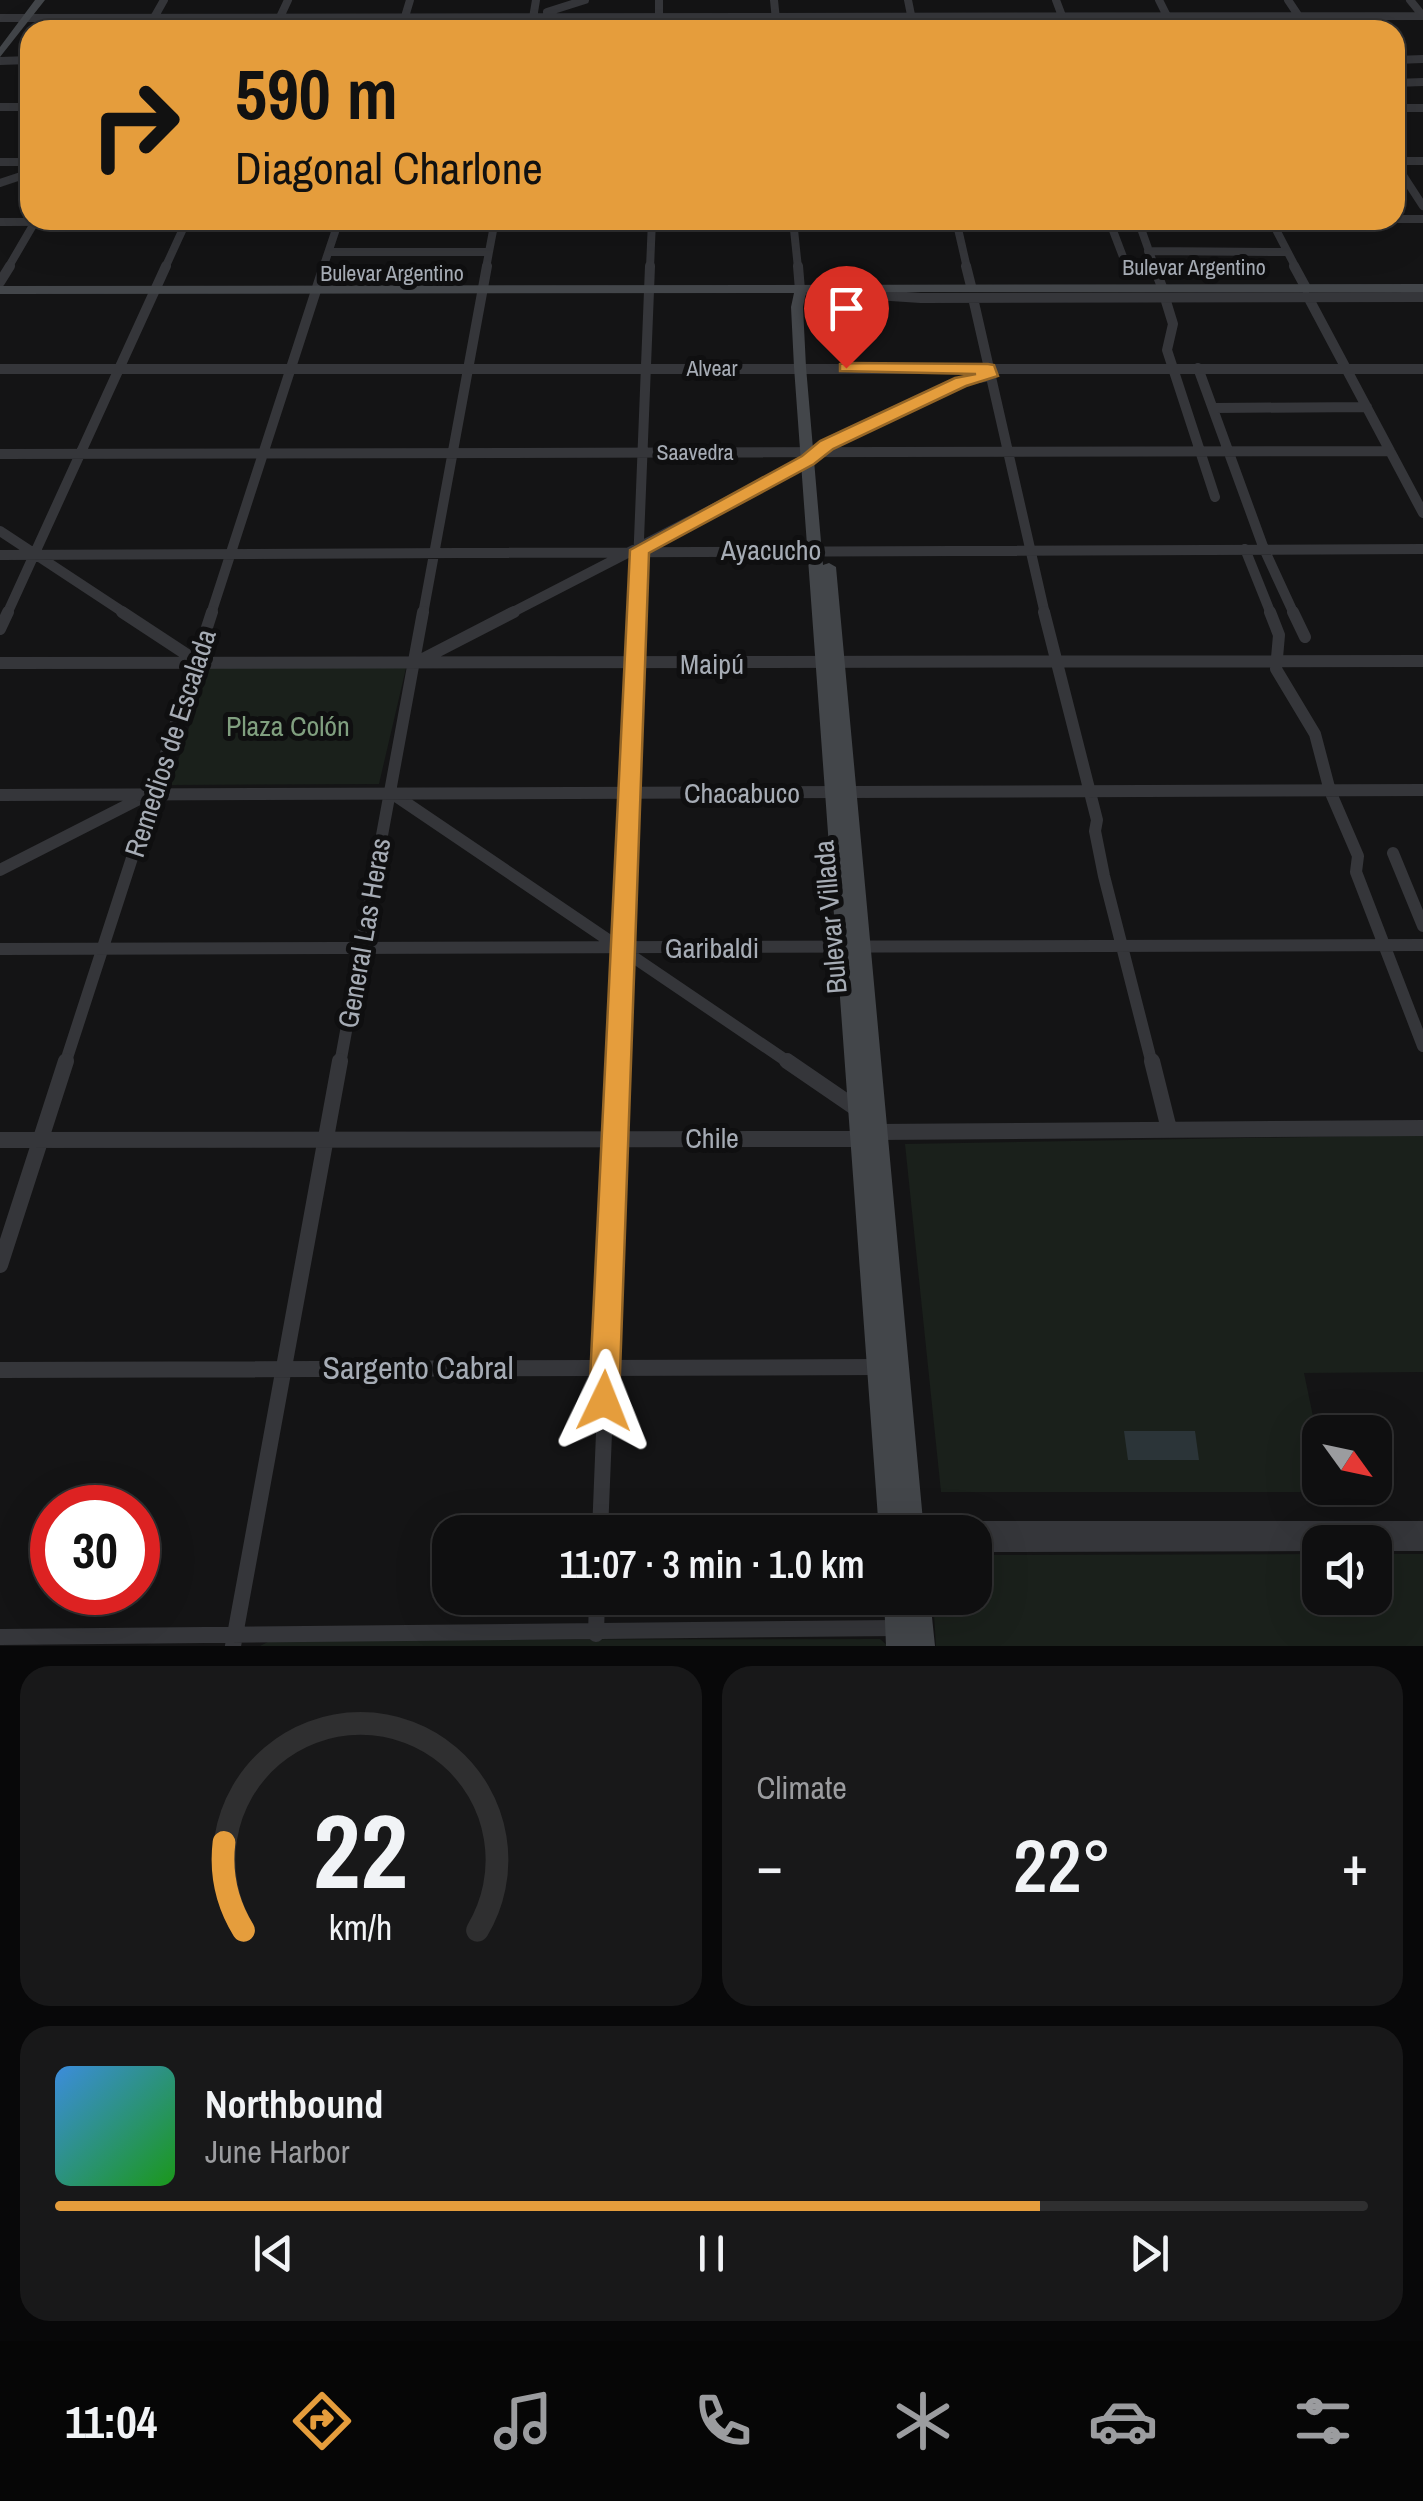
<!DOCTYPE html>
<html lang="en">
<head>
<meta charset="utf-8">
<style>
	body { margin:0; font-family:"Archivo Narrow",sans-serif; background:#181819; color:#f1f3f6; height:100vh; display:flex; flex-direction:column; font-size:38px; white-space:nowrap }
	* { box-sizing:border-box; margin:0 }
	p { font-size:32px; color:#9b9c9f }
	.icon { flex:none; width:55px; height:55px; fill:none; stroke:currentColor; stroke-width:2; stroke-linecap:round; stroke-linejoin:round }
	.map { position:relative; height:1646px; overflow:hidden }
	.drawer { display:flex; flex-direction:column; gap:20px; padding:20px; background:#080809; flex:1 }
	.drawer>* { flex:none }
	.guide { position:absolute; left:20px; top:20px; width:1385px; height:210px; border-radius:30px; box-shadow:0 10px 40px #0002,0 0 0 2px #2f2f30; background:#e59d3c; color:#111; overflow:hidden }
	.needle { width:65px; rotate:123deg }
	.fabs { position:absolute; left:1302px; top:1415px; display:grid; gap:20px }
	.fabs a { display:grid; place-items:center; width:90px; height:90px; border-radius:20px; background:#0f0f10; box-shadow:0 10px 40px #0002,0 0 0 2px #2f2f30; font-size:50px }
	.speed { position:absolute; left:30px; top:1485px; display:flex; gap:20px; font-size:50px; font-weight:700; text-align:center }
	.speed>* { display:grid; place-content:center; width:130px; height:130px; border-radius:50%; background:#0f0f10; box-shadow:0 10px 40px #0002,0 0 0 2px #2f2f30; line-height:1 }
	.speed .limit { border:15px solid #d22; background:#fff; color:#111 }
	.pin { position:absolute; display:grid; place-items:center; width:85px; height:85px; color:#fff; margin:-102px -42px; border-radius:50% 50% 50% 0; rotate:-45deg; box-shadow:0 0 10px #0007 }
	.pin .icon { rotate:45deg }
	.me { position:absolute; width:110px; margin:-55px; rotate:2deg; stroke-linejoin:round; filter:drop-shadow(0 0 8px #0008) }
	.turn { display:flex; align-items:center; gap:35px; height:210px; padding:0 50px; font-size:45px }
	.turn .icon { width:130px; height:130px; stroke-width:2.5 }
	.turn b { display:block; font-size:70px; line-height:85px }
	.big { font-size:75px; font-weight:600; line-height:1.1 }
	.drawer .card { flex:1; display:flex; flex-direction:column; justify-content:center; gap:15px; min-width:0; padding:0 35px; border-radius:30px; background:#181819 }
	.drawer .dial { align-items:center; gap:0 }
	.dial svg { height:260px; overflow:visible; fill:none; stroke:#2f2f30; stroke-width:7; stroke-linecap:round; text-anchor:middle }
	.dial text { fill:#f1f3f6; stroke:none }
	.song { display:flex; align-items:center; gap:30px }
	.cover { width:120px; height:120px; border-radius:15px; background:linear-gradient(135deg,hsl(210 70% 55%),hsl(120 70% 35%)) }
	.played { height:10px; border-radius:5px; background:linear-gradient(90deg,#e59d3c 75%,#2f2f30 75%) }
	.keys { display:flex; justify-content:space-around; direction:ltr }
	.heat { display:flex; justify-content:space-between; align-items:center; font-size:55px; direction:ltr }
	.drawer .tiles { flex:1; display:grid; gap:20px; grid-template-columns:1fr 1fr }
	.card:last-child { grid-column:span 2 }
	.trip { position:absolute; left:432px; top:1515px; width:560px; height:100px; border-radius:30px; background:#0f0f10; box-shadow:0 10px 40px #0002,0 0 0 2px #2f2f30; font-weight:600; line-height:100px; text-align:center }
	.tabs { display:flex; height:160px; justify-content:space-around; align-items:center; background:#060606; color:#9b9c9f }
	.tabs .icon { width:70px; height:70px }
	.tabs .current { color:#e59d3c }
	.tabs b { font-size:45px; color:#f1f3f6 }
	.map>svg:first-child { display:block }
</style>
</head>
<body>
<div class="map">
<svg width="1423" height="1646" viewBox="0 0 1423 1646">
	<rect width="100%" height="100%" fill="#141415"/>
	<path fill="#1a201b" d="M209 667 406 668 379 784 170 785Z
		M1423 1135V1372L1304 1373 1320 1450V1488H1328L1329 1492H941L905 1144Z
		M1320 1554V1598H1375V1554H1423V1646H936L933 1598H975V1555Z
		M880 1639 888 1646H260L272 1640Z"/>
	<path fill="#2b3438" d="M1124 1431H1195L1199 1460H1128Z"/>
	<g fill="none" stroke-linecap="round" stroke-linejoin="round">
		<path stroke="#35363a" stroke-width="8" d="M659 0V30
			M774 0 777 30
			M908 0 914 30
			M1159 0 1174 30
			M1288 0 1308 30
			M1410 0 1423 16
			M547 12 585 0
			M0 18 1423 16
			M147 30 164 0
			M274 30 288 0
			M401 30 410 0
			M487 30 518 21
			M531 30 536 0
			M1053 30 1052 21 1062 16 1056 0
			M1395 60 1423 59
			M0 61 30 60
			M1395 83 1423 82
			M0 107H30
			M1395 108H1423
			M1395 161H1423
			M0 162H30
			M1395 163 1423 206
			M0 183 30 173
			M1395 219H1423
			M793 220 798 268
			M956 220 967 268
			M1109 220 1125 262
			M1138 220 1155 268
			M1271 220 1296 268
			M0 222 621 220
			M1148 251 1287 252
			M329 252H489
			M8 268 36 220
			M165 268 187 220
			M323 268 339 220
			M486 268 495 220
			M650 268 652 220"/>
		<path stroke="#35363a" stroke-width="10" d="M798 266 800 290 921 298 1423 297
			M966 266 971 286
			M1154 266 1162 287
			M1294 266 1306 288
			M0 282 10 266
			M1308 297 1423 513
			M973 298 1045 614
			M1165 298 1173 324 1167 350 1215 497
			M1198 368 1264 549 1294 614
			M0 369H1423
			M1214 408 1367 407
			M0 454 1390 451
			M0 531 126 614
			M1245 549 1271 614
			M0 555 1423 549
			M7 614 166 266
			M211 614 324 266
			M423 614 487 266
			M509 614 808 460 826 445 961 381 990 376
			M636 614 650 266"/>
		<path stroke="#35363a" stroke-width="12" d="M122 612 195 660
			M1044 612 1097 820 1095 831 1104 876 1152 1064
			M1270 612 1279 635 1276 669 1315 734 1330 791 1358 856 1356 872 1423 1046
			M1293 612 1305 637
			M0 629 8 612
			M417 662 514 612
			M0 663 1423 661
			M393 794 791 1064
			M0 795 1423 790
			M1393 853 1423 926
			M0 870 149 794
			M0 949 1423 945
			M65 1064 212 612
			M340 1064 423 612
			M619 1064 636 612"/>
		<path stroke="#35363a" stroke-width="16" d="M787 1061 860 1111
			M1152 1061 1169 1129
			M0 1140 861 1139 876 1132 1423 1128
			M0 1265 66 1061
			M0 1370 882 1367
			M911 1529H1423
			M600 1532 619 1061
			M1375 1543H1423
			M975 1544 1320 1543
			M596 1634 597 1598
			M0 1637 898 1628
			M233 1646 340 1061"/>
		<path fill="#43464a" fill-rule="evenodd" d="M35 0H45L0 57V47Z
			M1423 284V292H806L803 307 806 367 823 565 829 563 836 567 924 1532H879L794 367 791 307 794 293 0 294V286Z
			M884 1598H930L935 1646H886Z"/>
	</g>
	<path fill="#e59d3c" stroke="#956627" stroke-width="2.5" d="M846 363 988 364 994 365 998 376 966 386 833 449 814 464 649 553 619 1401 615 1410 604 1414 593 1410 589 1401 630 550 802 456 820 441 955 378 976 374 840 371V364Z"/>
	<g text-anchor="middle" stroke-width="10" stroke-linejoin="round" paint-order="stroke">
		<g font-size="22" fill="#a6acb5" stroke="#0f0f10">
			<text x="1194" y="275">Bulevar Argentino</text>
			<text x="392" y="281">Bulevar Argentino</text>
			<text x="712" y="376">Alvear</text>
			<text x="695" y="460">Saavedra</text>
		</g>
		<g font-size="28" fill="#a6acb5" stroke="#0f0f10">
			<text x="771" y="560">Ayacucho</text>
			<text x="712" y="674">Maipú</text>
			<text transform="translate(170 743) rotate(-72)" y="10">Remedios de Escalada</text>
			<text x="742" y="803">Chacabuco</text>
			<text transform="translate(830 917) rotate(-95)" y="10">Bulevar Villada</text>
			<text transform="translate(364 933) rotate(-80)" y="10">General Las Heras</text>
			<text x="712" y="958">Garibaldi</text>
			<text x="712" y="1148">Chile</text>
		</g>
		<g font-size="28" fill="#809f7f" stroke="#0f0f10">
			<text x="288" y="736">Plaza Colón</text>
		</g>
		<g font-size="32" fill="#a6acb5" stroke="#0f0f10">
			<text x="418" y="1379">Sargento Cabral</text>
		</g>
	</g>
</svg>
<div class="fabs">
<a><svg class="needle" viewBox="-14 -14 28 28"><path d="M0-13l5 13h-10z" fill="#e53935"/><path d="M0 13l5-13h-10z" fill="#9b9c9f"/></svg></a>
<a><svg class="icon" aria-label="sound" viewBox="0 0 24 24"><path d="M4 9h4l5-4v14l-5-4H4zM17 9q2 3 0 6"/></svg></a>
</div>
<div class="speed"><div class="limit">30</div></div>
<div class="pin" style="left:846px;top:368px;background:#d93025"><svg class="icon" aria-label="arrive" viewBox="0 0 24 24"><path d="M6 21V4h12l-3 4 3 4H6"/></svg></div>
<svg class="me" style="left:604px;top:1401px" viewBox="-20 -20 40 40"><path d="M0-17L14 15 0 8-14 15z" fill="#e59d3c" stroke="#fff" stroke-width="4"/></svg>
<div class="trip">11:07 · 3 min · 1.0 km</div>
<div class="guide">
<div class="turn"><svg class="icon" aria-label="right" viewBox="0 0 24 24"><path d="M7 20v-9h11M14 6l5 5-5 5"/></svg><div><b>590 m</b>Diagonal Charlone</div></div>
</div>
</div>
<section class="drawer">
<div class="tiles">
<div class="card dial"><svg viewBox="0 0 100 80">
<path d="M14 69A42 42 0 1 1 86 69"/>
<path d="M14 69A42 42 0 0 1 8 42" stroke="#e59d3c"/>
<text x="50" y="56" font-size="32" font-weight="700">22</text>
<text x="50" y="72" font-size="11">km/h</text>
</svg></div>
<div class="card"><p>Climate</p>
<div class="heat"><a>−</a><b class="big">22°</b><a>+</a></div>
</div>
<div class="card">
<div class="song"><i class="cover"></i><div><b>Northbound</b><p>June Harbor</p></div></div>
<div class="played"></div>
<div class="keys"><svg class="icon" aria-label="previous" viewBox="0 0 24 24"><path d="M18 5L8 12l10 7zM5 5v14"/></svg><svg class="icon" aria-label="pause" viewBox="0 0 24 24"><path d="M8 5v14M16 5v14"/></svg><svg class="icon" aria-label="next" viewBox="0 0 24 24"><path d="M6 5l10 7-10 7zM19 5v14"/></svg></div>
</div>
</div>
</section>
<nav class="tabs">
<b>11:04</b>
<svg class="icon current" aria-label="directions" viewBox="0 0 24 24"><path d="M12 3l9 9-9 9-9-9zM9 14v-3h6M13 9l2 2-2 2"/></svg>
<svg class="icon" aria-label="music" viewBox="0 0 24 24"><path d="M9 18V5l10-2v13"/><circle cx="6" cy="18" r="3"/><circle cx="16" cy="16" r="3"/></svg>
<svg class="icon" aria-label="phone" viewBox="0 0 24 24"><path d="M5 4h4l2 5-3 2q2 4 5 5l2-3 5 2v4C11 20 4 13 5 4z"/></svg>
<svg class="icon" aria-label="climate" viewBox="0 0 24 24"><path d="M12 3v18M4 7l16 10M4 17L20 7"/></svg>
<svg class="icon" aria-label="car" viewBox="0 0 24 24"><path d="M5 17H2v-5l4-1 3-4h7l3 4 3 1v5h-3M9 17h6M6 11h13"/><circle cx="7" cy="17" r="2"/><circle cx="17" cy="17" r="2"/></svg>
<svg class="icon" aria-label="filters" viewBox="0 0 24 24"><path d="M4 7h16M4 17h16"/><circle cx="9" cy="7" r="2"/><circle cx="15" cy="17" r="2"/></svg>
</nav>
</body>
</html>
